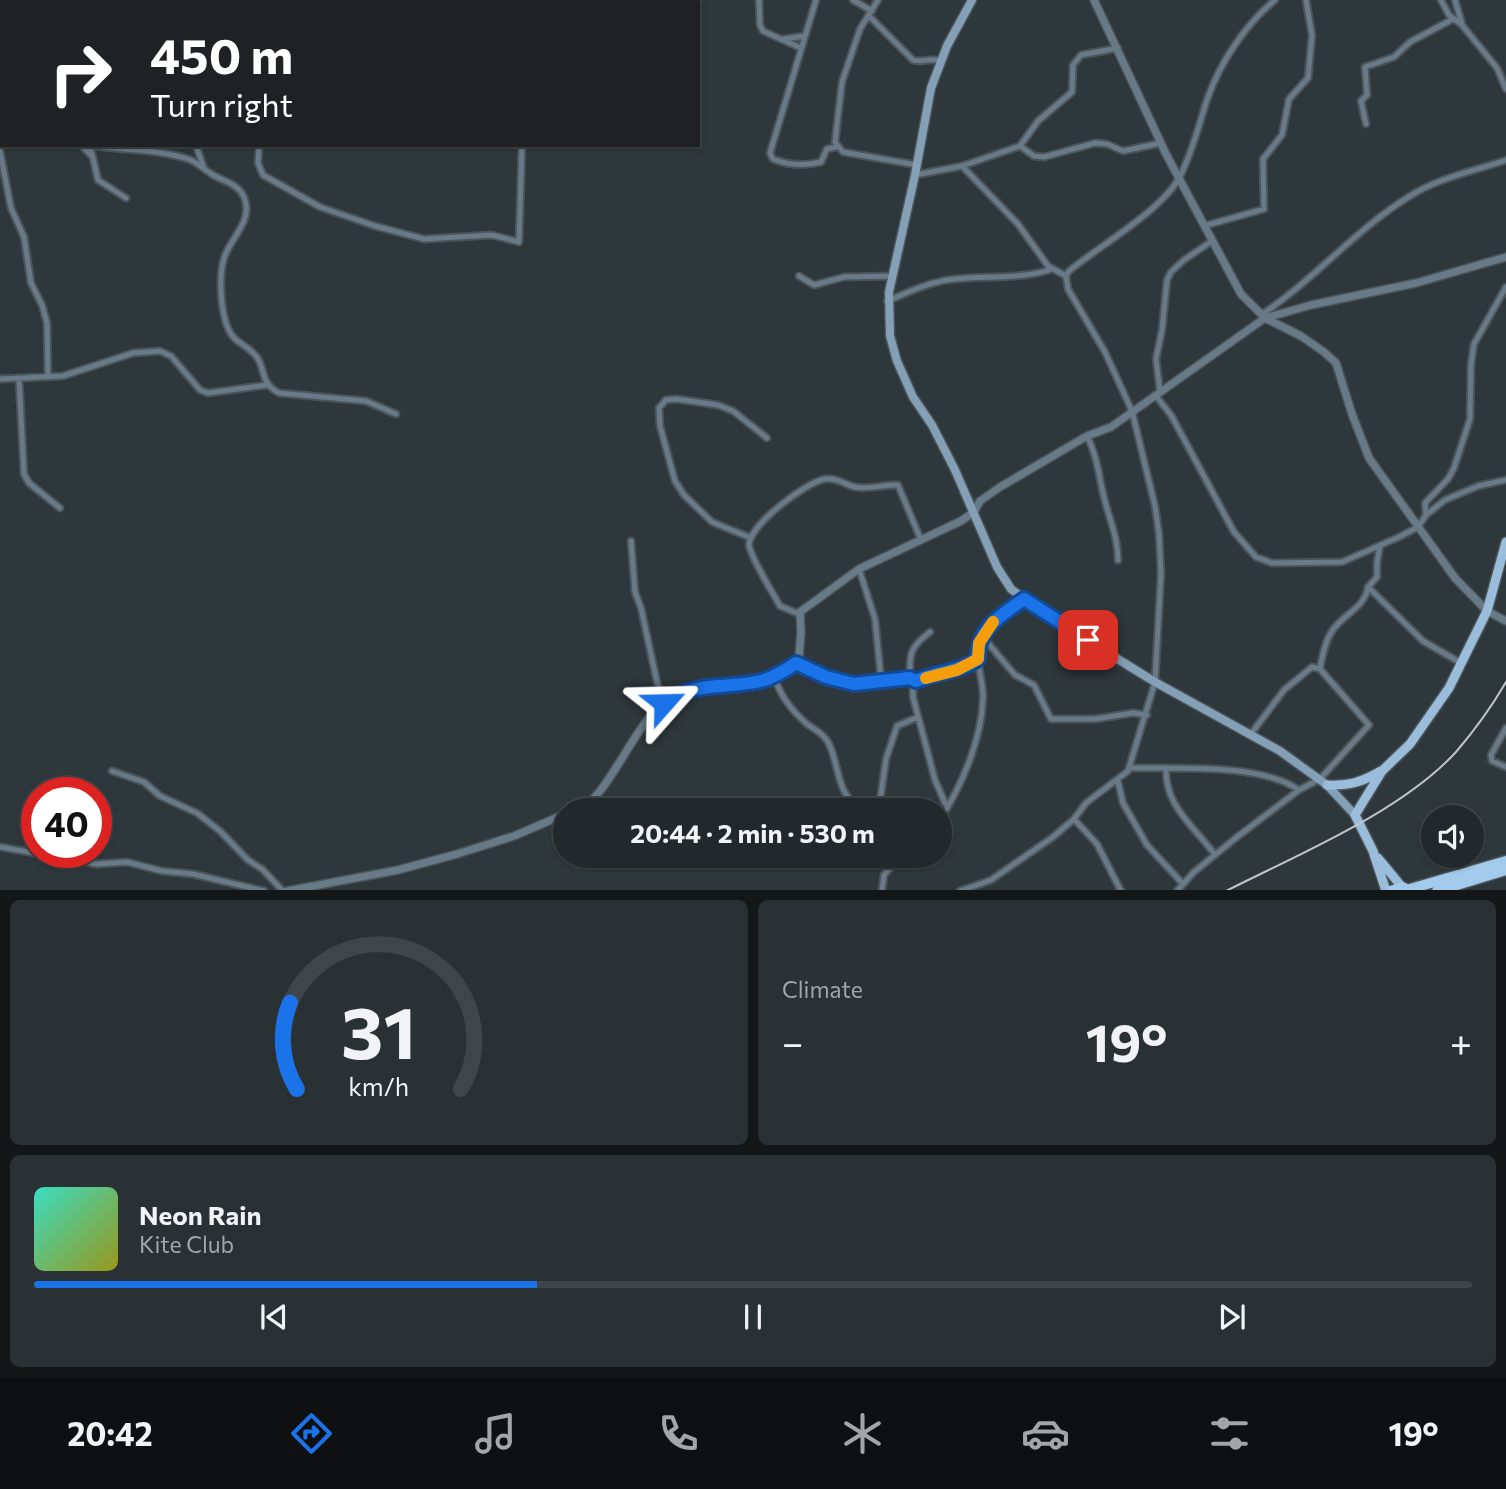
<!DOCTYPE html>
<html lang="en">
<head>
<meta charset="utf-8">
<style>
	body { margin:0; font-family:Commissioner,sans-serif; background:#2a3134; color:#f1f3f6; height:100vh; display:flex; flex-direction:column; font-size:26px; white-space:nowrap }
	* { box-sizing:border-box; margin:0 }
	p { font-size:23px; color:#a2a6a9 }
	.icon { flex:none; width:38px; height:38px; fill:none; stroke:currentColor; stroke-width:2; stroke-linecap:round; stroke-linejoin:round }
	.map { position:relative; height:890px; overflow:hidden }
	.details { display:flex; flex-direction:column; gap:10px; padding:10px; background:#131718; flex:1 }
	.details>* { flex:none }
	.top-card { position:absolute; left:0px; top:0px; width:700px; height:147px; box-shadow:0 2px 5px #0004,0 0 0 2px #3f4548; background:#202124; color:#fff; overflow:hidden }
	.fabs { position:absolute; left:1421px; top:805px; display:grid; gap:14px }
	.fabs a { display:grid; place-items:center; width:63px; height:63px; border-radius:50%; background:#22292c; box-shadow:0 2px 5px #0004,0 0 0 2px #3f4548; font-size:35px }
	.speed { position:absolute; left:21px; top:777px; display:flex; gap:14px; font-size:35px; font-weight:700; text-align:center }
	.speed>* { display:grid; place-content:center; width:91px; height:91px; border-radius:50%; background:#22292c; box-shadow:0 2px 5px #0004,0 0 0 2px #3f4548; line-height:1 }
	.speed .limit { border:10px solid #d22; background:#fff; color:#111 }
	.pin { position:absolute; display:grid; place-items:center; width:60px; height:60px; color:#fff; margin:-30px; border-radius:14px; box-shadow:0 4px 10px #0006 }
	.me { position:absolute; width:77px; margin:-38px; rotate:65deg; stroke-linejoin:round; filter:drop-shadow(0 0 5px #0008) }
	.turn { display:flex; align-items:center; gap:24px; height:147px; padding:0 35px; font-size:32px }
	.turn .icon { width:91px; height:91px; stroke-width:2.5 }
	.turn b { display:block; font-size:49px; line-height:60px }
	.big { font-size:52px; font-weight:700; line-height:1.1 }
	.details .widget { flex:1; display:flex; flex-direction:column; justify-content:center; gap:10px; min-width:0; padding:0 24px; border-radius:10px; background:#2a3134 }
	.details .dial { align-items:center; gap:0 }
	.dial svg { height:182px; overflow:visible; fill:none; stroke:#3f4548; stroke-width:7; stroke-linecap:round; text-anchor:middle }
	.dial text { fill:#f1f3f6; stroke:none }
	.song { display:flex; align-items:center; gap:21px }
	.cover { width:84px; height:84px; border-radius:10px; background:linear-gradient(135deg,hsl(170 70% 55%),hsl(60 70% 35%)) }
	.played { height:7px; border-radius:4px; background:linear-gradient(90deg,#1a73e8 35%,#3f4548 35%) }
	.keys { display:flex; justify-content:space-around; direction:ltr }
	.heat { display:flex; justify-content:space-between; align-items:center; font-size:38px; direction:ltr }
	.details .tiles { flex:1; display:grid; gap:10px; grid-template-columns:1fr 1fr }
	.widget:last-child { grid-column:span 2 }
	.trip { position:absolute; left:553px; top:798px; width:399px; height:70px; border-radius:35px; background:#22292c; box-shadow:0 2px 5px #0004,0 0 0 2px #3f4548; font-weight:700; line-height:70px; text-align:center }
	.dock { display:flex; height:112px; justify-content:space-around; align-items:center; background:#0e1012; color:#a2a6a9 }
	.dock .icon { width:49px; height:49px }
	.dock .on { color:#1a73e8 }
	.dock b { font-size:32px; color:#f1f3f6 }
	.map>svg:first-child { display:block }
</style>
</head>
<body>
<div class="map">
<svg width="1506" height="891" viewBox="0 0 1506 891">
	<rect width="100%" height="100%" fill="#2e373b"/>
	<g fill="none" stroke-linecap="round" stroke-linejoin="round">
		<defs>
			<path id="minor" d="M45 0 46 2
				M126 0 127 2
				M199 0V2
				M348 0V2
				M519 0V2
				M759 0 760 25 763 31 801 48
				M816 0 770 153 773 159C788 165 805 166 821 162L827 149 836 147
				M853 0 872 11
				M878 0 860 29 842 82 835 142 843 152 917 165
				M1441 0 1449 15 1462 25 1497 68 1506 89
				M1455 0 1462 24
				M869 16 913 60C922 63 930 57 940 61
				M784 39 804 36
				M0 82 2 86
				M0 95 2 96
				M1366 124 1361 101 1367 95 1365 67 1394 57 1410 42 1453 19
				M81 145 92 156
				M90 145 98 180 126 198
				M92 145C124 151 158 149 188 159 197 162 202 168 210 173 221 181 237 182 244 197 253 218 235 234 227 251 217 270 220 316 231 334 237 343 244 344 251 351 268 364 257 382 279 393L366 401 396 414
				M196 145 203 166
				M259 145 258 163 263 175 320 207 375 226 424 239 492 235 519 242 522 145
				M1020 146 1034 156 1044 157 1095 143 1107 144 1123 151 1161 143
				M0 151 11 208 24 237 31 283 42 305 47 323 48 377
				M962 166 1018 224 1048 266 1066 276
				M915 175 962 166 1020 146 1038 121 1072 92 1073 65 1081 55 1118 48
				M1204 226 1264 209 1263 159 1282 135 1289 99 1308 78 1312 35 1306 0
				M799 276 814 285 844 277 892 276
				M887 301C909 292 931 281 955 279 983 276 1026 279 1052 269
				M1261 315C1314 280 1356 229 1410 196 1438 178 1474 171 1506 160
				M19 378 24 474 29 483 60 508
				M0 379 63 376 133 353 160 351 171 356 200 390 208 393 267 385
				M1160 392 1156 359 1162 330 1167 280 1171 272 1184 260 1212 241
				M1155 395 1171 415 1234 532 1256 557 1272 563 1342 562 1399 537 1418 527 1426 515 1445 500 1478 486 1506 480
				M1087 436C1098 457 1099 479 1105 501 1110 521 1118 538 1118 560
				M1426 515 1425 503 1448 479 1454 468 1470 419 1471 364 1474 344 1506 287
				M751 538 712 522 684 495 675 481 660 426 659 408 666 400 676 399 718 405 733 411 767 438
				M631 541 635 592 641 608 657 682 664 703
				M1380 546 1377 562V577L1368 587 1423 641 1461 663
				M859 569 875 619 881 679 910 678 916 681
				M799 614 780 606C773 593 749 555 749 544 751 524 806 482 825 479 837 477 845 485 855 487 869 490 884 484 898 485L921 540
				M982 636 1015 675 1034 685 1051 719H1095L1133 713 1147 715
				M796 663C820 677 855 690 882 680
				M773 675C781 696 790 709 807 724 814 729 824 734 828 742 841 766 834 800 868 810
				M910 678C909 654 910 647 930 632
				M1506 728 1491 755 1492 761 1506 767
				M1251 734 1284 690 1312 667 1320 669C1322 656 1327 635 1336 626 1348 612 1365 606 1368 587
				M1130 768C1177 769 1261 763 1299 790
				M1166 769C1165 807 1195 827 1215 855
				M112 771 144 782 160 796 197 813 220 831 248 860 262 869 283 891
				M1118 781 1123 803 1147 845 1183 884
				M948 805 945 803 935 780 913 697V687L917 680 957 670 978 659
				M870 810 877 806 880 801 886 759 897 726 918 717
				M940 819C962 786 982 738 983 698 984 681 974 660 979 644 985 623 1007 611 1024 599
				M1074 819 1097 844 1121 891
				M0 847 97 864 127 862 162 871 193 874 264 891
				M882 891 884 875 900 856
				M960 891 991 880 1053 837 1074 819 1086 803 1128 771 1155 682 1161 573 1159 534 1155 506 1132 411 1105 352 1068 289 1066 276 1069 271C1098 247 1162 210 1179 178 1193 152 1199 123 1208 97 1221 61 1246 24 1275 0
				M1177 891 1194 872 1237 837 1299 790 1320 779 1369 725 1320 669"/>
			<path id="tertiary" d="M1094 0 1166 154 1241 294 1265 318 1301 336 1324 352 1336 363 1352 414 1369 458 1455 578 1487 611 1506 621
				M2 2 4 0
				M576 810C610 801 636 712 677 693 703 681 735 688 763 680 769 678 776 673 782 671 789 667 795 665 799 658L801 632 800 612 859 569 961 521 974 512 980 501 1000 487 1087 436 1111 427 1265 318 1311 305 1416 283 1506 257
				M287 891 398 870 457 854 514 836 565 814"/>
			<path id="secondary" d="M972 0 947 46 931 88 915 175 889 292 890 336 897 361 913 397 932 425 955 470 997 567 1011 589 1043 613 1155 682 1280 751 1327 785 1355 815"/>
			<path id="primary" d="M1327 785C1349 786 1362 782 1381 771
				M1378 858 1402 887
				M1386 891 1373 851 1355 815 1382 771 1410 744 1449 688 1487 611 1506 542"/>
			<path id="trunk" d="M1410 889 1506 861
				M1391 891 1402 887 1411 891
				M1437 891 1506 870"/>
		</defs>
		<use href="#minor" stroke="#4b5458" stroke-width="9"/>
		<use href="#tertiary" stroke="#4b5458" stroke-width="10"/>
		<use href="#secondary" stroke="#4b5458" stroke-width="11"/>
		<use href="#primary" stroke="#4b5458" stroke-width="12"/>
		<use href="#trunk" stroke="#4b5458" stroke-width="13"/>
		<use href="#minor" stroke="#687a88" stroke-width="5"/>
		<use href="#tertiary" stroke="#687a88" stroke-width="7"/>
		<use href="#secondary" stroke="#84a0b7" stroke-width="8"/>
		<use href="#primary" stroke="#99bdda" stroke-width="9"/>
		<use href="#trunk" stroke="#a2caea" stroke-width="10"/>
		<path stroke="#bec5c8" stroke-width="2" d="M1226 891C1297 855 1401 812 1456 752 1474 731 1492 706 1506 682"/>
	</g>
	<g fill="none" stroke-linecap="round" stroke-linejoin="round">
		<defs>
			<path id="route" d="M664 703C694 681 726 689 761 681 772 678 786 670 796 663L826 677 854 684 910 678 916 681C936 672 959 672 978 659 976 629 1002 615 1024 599L1088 640"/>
		</defs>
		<use href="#route" stroke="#114b97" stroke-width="18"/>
		<use href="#route" stroke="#1a73e8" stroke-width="12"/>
		<path stroke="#f59e0b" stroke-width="12" d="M926 678 957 670 978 659 979 643 993 622"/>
	</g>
</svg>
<div class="fabs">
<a><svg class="icon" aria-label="sound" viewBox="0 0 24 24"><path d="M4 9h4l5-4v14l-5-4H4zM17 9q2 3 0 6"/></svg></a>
</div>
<div class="speed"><div class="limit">40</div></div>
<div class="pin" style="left:1088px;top:640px;background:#d93025"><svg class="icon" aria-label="arrive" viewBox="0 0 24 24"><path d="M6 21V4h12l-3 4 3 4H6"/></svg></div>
<svg class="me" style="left:664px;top:703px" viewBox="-20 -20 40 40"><path d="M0-17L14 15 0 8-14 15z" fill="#1a73e8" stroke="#fff" stroke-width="4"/></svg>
<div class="trip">20:44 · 2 min · 530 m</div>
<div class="top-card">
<div class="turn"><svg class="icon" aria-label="right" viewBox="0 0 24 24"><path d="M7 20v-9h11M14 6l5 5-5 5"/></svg><div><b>450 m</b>Turn right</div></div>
</div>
</div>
<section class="details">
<div class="tiles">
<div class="widget dial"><svg viewBox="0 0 100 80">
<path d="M14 69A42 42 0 1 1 86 69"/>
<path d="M14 69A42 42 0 0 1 11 31" stroke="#1a73e8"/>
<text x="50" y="56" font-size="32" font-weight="700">31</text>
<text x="50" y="72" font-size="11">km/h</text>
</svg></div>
<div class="widget"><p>Climate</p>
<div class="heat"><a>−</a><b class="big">19°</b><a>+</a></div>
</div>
<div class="widget">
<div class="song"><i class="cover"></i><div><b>Neon Rain</b><p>Kite Club</p></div></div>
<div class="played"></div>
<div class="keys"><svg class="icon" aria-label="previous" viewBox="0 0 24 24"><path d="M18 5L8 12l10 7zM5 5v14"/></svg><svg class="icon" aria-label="pause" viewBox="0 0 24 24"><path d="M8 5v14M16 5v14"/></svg><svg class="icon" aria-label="next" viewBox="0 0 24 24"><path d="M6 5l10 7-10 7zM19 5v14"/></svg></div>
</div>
</div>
</section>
<nav class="dock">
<b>20:42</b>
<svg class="icon on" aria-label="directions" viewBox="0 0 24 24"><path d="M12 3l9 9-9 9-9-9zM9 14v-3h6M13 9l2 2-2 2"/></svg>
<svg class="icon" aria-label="music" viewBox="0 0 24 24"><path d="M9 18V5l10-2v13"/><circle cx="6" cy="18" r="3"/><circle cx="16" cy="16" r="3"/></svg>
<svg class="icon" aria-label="phone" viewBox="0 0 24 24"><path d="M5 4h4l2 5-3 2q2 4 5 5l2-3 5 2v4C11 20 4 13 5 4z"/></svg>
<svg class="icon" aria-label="climate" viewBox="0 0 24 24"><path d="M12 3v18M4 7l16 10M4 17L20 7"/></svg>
<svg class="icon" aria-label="car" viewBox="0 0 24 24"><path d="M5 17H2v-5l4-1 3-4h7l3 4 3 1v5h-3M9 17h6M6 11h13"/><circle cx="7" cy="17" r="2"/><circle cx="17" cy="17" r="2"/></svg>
<svg class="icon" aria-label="filters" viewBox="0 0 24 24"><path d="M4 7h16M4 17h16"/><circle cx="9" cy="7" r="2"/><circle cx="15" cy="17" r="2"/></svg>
<b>19°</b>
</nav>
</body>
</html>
